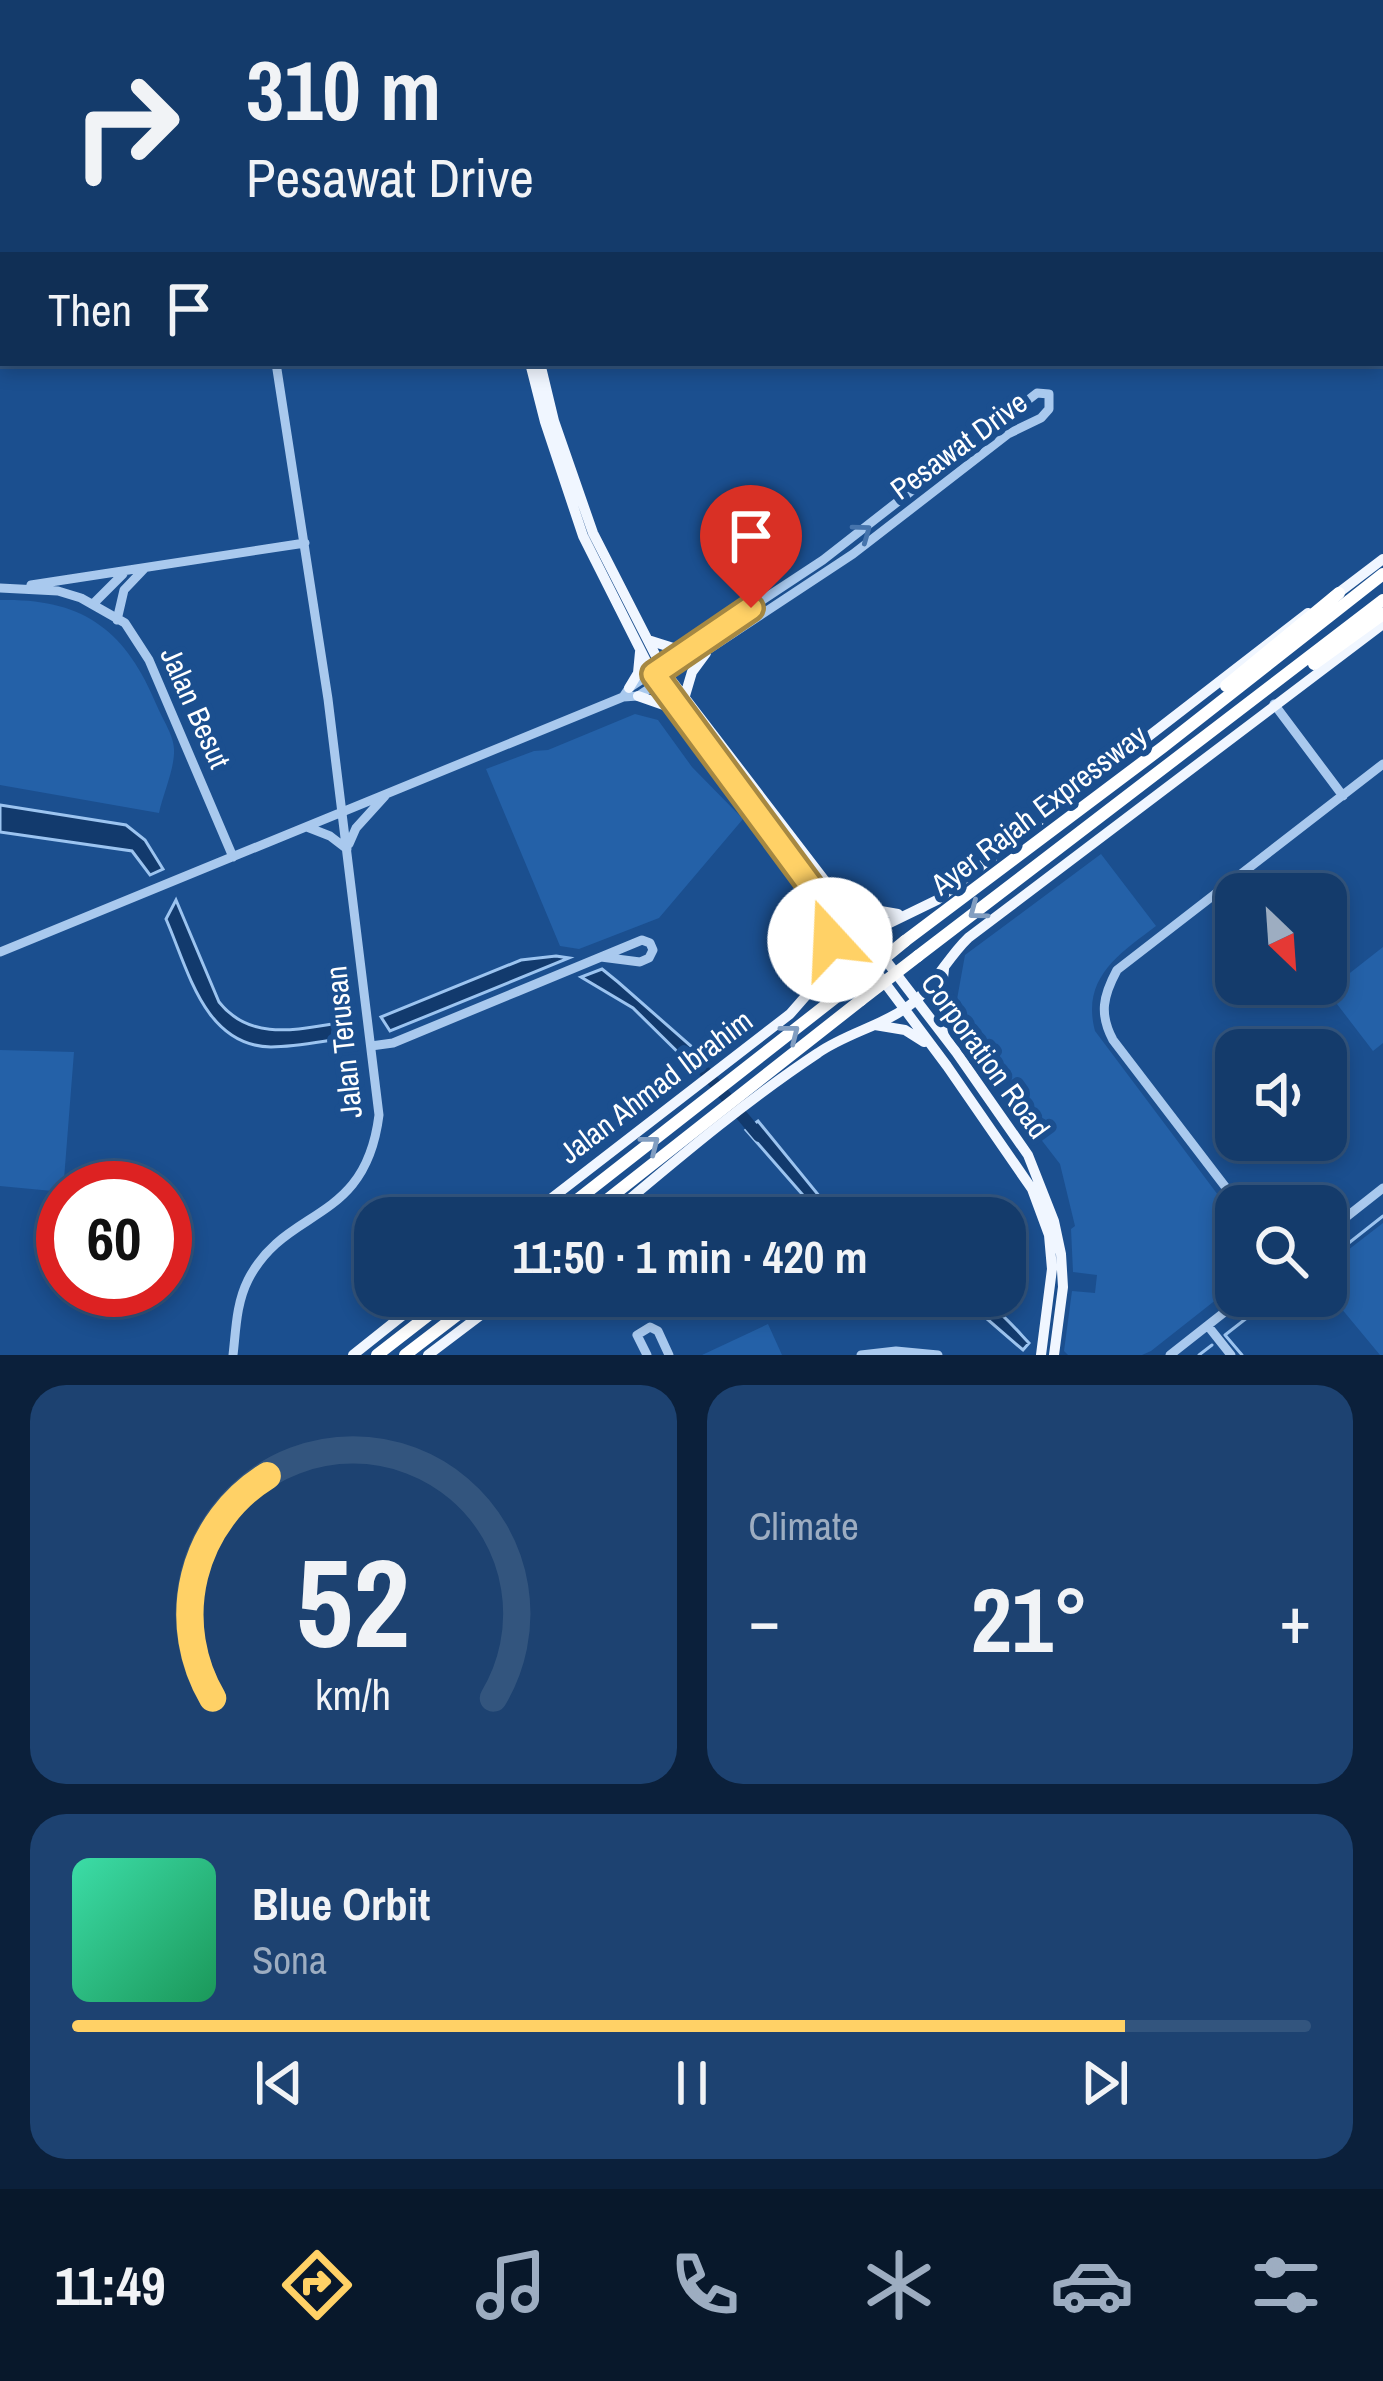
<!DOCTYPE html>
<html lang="en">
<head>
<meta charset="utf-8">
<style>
	body { margin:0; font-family:"Archivo Narrow",sans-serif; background:#1d4271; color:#f1f3f6; height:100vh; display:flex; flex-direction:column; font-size:45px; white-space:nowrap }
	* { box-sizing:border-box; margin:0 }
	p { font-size:39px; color:#9dadc1 }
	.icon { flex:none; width:66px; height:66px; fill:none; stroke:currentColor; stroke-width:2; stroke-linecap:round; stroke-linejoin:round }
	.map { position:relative; height:1355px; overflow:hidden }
	.details { display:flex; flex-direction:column; gap:30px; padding:30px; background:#0b203b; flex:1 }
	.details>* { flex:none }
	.hud { position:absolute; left:0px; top:0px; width:1383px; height:366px; box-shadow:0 6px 18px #0003,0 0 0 3px #33557e; background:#143b6b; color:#f1f3f6; overflow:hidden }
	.needle { width:78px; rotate:155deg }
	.tools { position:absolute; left:1215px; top:873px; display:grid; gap:24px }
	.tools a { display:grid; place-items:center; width:132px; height:132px; border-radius:24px; background:#143b6b; box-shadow:0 6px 18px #0003,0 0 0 3px #33557e; font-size:60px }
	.speed { position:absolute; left:36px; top:1161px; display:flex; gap:24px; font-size:60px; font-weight:700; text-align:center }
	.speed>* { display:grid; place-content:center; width:156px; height:156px; border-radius:50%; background:#143b6b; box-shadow:0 6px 18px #0003,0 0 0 3px #33557e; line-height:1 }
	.speed .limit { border:18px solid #d22; background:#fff; color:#111 }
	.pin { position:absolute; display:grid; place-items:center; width:102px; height:102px; color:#fff; margin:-123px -51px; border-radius:50% 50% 50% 0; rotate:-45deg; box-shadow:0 0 12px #0007 }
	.pin .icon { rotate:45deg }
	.me { position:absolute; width:132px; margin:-66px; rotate:340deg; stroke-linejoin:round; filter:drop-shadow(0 0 9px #0008) }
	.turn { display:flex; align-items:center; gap:42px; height:252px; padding:0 48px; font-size:54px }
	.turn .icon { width:156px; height:156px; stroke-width:2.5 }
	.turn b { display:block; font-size:84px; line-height:102px }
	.then { display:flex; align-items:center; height:114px; padding:0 48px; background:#0003; gap:24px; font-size:45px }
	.big { font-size:90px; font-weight:800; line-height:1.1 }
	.details .tile { flex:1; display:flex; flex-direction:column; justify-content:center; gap:18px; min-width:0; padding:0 42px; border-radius:36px; background:#1d4271 }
	.details .dial { align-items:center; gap:0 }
	.dial svg { height:312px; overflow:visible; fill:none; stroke:#33557e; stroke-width:7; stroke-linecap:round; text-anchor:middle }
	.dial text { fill:#f1f3f6; stroke:none }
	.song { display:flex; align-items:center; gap:36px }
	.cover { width:144px; height:144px; border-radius:18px; background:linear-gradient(135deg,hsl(160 70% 55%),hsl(150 70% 35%)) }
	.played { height:12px; border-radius:6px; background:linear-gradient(90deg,#ffd166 85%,#33557e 85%) }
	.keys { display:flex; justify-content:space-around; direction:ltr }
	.heat { display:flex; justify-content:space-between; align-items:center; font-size:66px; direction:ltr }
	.details .tiles { flex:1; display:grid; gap:30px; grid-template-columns:1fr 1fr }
	.tile:last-child { grid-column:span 2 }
	.trip { position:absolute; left:354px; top:1197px; width:672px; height:120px; border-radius:36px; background:#143b6b; box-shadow:0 6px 18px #0003,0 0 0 3px #33557e; font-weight:800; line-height:120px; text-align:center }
	.dock { display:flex; height:192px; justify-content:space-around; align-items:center; background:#08182b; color:#9dadc1 }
	.dock .icon { width:84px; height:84px }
	.dock .selected { color:#ffd166 }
	.dock b { font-size:54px; color:#f1f3f6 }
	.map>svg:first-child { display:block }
</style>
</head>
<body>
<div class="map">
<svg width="1383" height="1355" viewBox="0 0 1383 1355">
	<rect width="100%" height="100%" fill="#1b4f8f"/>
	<path fill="#2461a8" d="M0 600C83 598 126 630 157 706 162 718 174 736 174 749 175 768 163 794 159 813L0 785Z
		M635 714 658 720 692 767 743 819 659 918 579 949 560 946 486 769 534 751 548 750Z
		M1101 854 1156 926C1119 954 1081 978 1095 1031L1236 1219V1284L1151 1351 1142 1355H1068L1064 1351 1072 1291 1095 1293 1097 1275 1073 1272 1071 1229 1075 1226 1060 1164 972 1050 956 1022 954 1016 965 955Z
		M1383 947V1043L1373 1051 1327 991Z
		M0 1050 74 1052 63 1192 0 1186Z
		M1383 1223V1355H1380L1326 1290V1267Z
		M768 1324 782 1355H702Z"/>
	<path fill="#123a6d" stroke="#9cc4f0" stroke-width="3" d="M0 805 126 825 145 840 163 869 150 875 132 851 0 832Z
		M176 900 219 1002C253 1045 305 1027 353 1021L355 1037C327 1040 299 1047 271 1047 204 1046 188 969 166 919Z
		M556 956 569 958 390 1031 381 1017 521 960Z
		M602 969 618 982 708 1061 697 1071 633 1008 581 977Z
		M758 1121 833 1213 839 1218H823L746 1130Z
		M945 1296C989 1296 1000 1312 1029 1343L1023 1350 986 1318Z"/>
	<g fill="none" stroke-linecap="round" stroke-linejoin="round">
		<path stroke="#9cc4f0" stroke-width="3" d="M1326 1261 1383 1216
			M1199 1355 1212 1345
			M1242 1355 1225 1335 1275 1296"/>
		<path stroke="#123a6d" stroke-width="12" d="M691 1055 759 1136"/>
		<path stroke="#a9c9ee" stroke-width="9" d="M0 295 3 294
			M31 585 305 543
			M0 588 58 591 81 598 125 623 149 660 233 857
			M93 604 123 574
			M117 620 124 590 144 569
			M1274 704 1343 796
			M307 827 330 836 347 849
			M349 844 356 828 385 796
			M0 952 623 697 638 696 853 554 1008 434 1041 418 1049 409V394L1037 393 823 560 629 688 623 697
			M371 1046 393 1043C476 1009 559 974 642 940L650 943 653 950 649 958 640 962 601 957
			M1240 1206 1113 1040C1099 1014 1103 996 1117 970L1383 764
			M1326 1233 1383 1188
			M1208 1326 1231 1355
			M233 1355C236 1330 236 1304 248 1280 286 1205 365 1226 379 1115L328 699 276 363
			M647 1355 637 1335 650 1327 658 1331 669 1355
			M861 1355 896 1351 938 1355
			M1170 1355 1245 1296"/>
		<path stroke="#f0f6ff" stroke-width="10" d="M435 0 436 3
			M530 363 545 422 583 536 649 667 947 1066 1032 1189 1049 1235 1052 1269 1041 1355
			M540 363 554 421 593 533 662 668 956 1052 1028 1155 1054 1221 1061 1254 1063 1287 1054 1355
			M1333 597 1383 559
			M648 640 686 652
			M629 688 638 673 640 652
			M638 696 678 710
			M684 699 692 672 706 653
			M846 905 898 914
			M944 969 940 1005 947 1033
			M823 974 830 940 824 910
			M875 1025 905 1030 924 1042
			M526 1218 790 1014 846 950 865 935 937 900 1308 613
			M607 1218C675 1161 744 1102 818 1053 848 1032 887 1025 915 1001 936 983 948 957 968 938L1383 624
			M353 1355 427 1296
			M428 1355 502 1299"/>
		<path stroke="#fff" stroke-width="12" d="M384 3 395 0
			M449 3 461 0
			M496 3 500 0
			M0 93H3
			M0 112 3 111
			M1314 664 1383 614
			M1226 686 1339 593
			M905 941 1163 747 1383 574
			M918 956 1383 600
			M554 1218 849 987
			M584 1218 861 1000
			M498 1302 504 1296
			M377 1355 453 1296
			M405 1355 482 1296"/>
		<path stroke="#fff" stroke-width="12" d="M849 987 905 941
			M861 1000 918 956"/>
	</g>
	<defs><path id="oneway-chevron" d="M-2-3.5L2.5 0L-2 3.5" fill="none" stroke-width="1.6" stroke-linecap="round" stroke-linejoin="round" transform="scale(3)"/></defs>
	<use stroke="#4674ac" href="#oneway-chevron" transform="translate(863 532) rotate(-36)"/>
	<g stroke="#829ec1">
		<use href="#oneway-chevron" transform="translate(977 911) rotate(143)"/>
		<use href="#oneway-chevron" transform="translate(791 1033) rotate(-38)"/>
		<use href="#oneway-chevron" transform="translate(651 1144) rotate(-38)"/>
	</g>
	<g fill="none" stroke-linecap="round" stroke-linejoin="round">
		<defs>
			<path id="route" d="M751 608 654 674 821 900 830 940"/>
		</defs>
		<use href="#route" stroke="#a68842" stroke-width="30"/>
		<use href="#route" stroke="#ffd166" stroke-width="21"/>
	</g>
	<g text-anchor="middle" stroke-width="12" stroke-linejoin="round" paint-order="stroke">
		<g font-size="30" fill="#fff" stroke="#1b4f8f">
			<text transform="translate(959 446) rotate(-36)" y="10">Pesawat Drive</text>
			<text transform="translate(195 708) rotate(66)" y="10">Jalan Besut</text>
			<text transform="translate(1039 810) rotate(-37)" y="10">Ayer Rajah Expressway</text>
			<text transform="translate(344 1042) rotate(-96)" y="10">Jalan Terusan</text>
			<text transform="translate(985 1056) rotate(54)" y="10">Corporation Road</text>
			<text transform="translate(656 1087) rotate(-37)" y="10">Jalan Ahmad Ibrahim</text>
		</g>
	</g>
</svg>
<div class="tools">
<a><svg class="needle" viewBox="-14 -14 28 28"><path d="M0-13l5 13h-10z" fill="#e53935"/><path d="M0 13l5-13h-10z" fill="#9dadc1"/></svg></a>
<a><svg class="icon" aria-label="sound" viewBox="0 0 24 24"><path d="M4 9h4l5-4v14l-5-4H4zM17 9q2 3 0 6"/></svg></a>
<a><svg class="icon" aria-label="search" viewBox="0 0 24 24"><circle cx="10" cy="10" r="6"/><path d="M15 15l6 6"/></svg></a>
</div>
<div class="speed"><div class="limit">60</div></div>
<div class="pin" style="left:751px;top:608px;background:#d93025"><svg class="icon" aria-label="arrive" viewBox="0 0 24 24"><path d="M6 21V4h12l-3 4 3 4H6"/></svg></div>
<svg class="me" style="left:830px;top:940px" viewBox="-20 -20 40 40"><circle r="19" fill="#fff"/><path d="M0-13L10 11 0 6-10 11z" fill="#ffd166"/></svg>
<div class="trip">11:50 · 1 min · 420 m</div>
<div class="hud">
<div class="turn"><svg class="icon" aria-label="right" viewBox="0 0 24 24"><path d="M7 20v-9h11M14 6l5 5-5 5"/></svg><div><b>310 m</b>Pesawat Drive</div></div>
<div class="then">Then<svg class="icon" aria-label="arrive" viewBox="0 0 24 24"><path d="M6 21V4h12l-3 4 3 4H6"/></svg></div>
</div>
</div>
<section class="details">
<div class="tiles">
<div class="tile dial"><svg viewBox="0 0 100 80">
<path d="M14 69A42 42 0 1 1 86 69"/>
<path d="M14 69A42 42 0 0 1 28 12" stroke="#ffd166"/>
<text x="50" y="56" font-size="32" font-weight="700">52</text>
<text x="50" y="72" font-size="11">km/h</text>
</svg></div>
<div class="tile"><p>Climate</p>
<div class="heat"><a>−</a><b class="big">21°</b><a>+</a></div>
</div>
<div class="tile">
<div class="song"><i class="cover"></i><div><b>Blue Orbit</b><p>Sona</p></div></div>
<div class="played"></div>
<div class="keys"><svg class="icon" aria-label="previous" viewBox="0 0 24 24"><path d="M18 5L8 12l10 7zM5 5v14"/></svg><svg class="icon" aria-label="pause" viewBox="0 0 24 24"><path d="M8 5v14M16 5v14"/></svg><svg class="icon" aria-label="next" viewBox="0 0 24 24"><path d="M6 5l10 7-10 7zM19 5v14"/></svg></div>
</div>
</div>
</section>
<nav class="dock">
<b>11:49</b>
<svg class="icon selected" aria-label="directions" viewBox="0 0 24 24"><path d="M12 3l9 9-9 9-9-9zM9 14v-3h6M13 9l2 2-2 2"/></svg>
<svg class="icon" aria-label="music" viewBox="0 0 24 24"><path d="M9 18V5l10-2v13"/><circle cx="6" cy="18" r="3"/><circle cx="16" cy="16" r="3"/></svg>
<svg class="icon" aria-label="phone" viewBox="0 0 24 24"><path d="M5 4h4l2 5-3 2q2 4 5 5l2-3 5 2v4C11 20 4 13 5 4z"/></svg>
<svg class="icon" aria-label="climate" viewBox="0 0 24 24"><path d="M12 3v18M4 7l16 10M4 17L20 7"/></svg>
<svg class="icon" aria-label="car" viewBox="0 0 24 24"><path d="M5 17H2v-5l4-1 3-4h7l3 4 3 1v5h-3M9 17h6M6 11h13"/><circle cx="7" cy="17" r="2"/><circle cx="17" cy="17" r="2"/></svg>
<svg class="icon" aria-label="filters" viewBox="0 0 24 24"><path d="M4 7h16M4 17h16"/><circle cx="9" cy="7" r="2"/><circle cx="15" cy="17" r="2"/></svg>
</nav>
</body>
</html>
